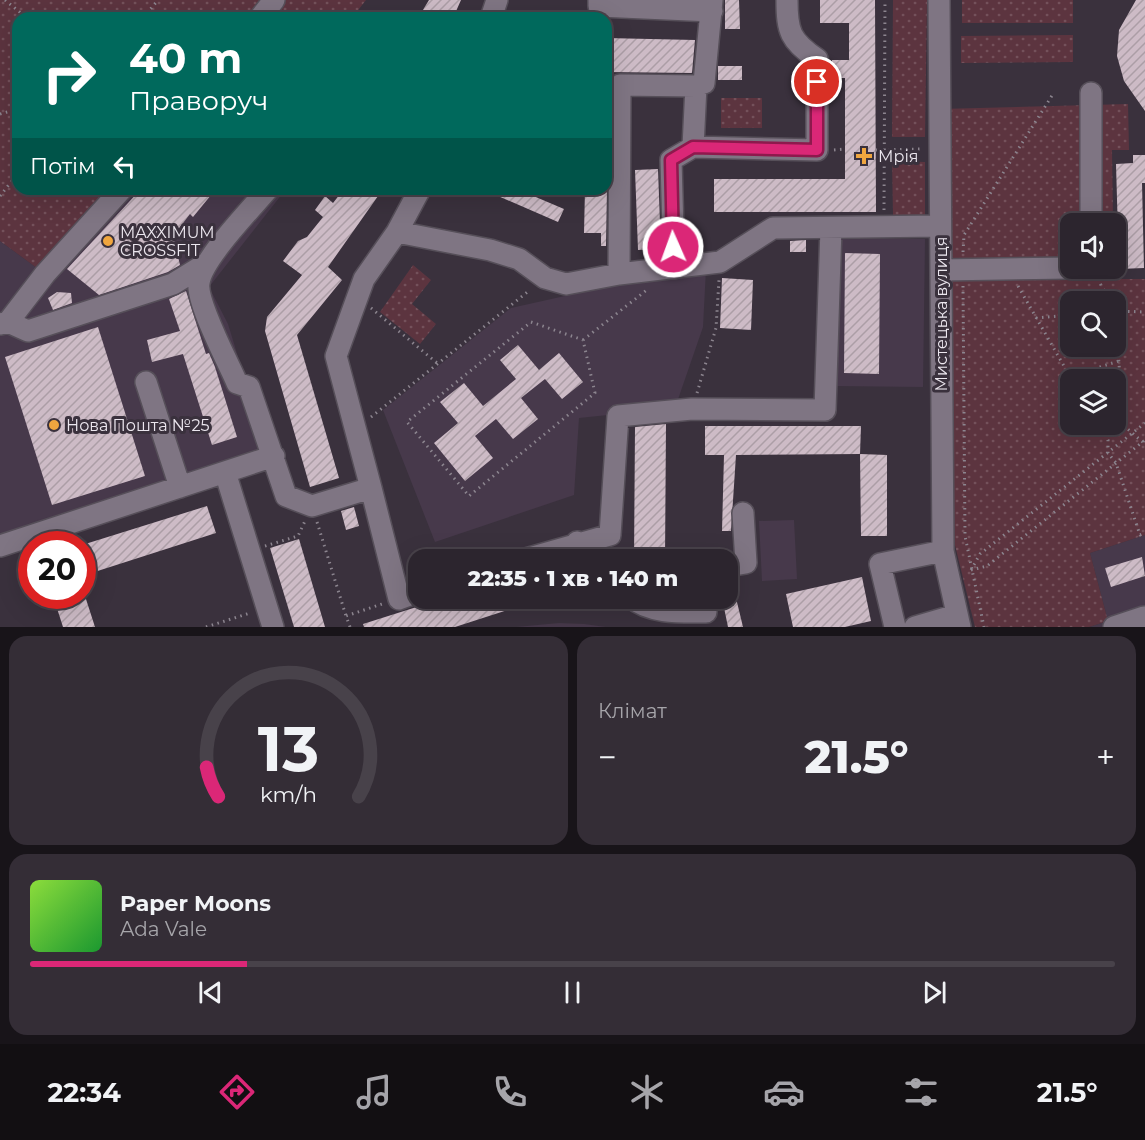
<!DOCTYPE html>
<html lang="uk">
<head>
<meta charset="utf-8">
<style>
	body { margin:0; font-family:Montserrat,sans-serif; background:#342d36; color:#f1f3f6; height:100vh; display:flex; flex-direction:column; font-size:22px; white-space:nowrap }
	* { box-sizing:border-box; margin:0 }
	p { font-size:20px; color:#a6a5aa }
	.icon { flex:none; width:33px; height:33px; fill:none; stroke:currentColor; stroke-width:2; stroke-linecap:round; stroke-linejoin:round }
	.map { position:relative; height:627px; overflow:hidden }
	.sheet { display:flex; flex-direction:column; gap:9px; padding:9px; background:#181419; flex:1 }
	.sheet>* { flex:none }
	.top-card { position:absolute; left:12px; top:12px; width:600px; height:183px; border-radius:18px; box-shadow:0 6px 24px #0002,0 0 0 2px #48424a; background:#00695c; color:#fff; overflow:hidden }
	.tools { position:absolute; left:1060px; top:213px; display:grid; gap:12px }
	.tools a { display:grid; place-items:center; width:66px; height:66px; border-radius:12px; background:#2c252e; box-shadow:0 6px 24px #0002,0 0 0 2px #48424a; font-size:30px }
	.speed { position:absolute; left:18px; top:531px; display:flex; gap:12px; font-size:30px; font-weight:700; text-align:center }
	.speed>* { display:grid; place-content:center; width:78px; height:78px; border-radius:50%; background:#2c252e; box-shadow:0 6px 24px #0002,0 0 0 2px #48424a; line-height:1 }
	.speed .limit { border:9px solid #d22; background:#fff; color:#111 }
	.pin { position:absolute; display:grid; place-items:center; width:51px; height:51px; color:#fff; margin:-26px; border:3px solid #fff; border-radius:50%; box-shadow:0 2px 6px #0007 }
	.me { position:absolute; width:66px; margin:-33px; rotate:358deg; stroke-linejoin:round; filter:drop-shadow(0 0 4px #0008) }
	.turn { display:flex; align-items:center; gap:21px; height:126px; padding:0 18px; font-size:27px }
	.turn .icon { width:78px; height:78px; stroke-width:2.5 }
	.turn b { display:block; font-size:42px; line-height:51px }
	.then { display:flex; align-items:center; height:57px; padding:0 18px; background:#0003; gap:12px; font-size:22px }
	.big { font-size:45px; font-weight:800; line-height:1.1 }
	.sheet .card { flex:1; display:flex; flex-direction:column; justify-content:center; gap:9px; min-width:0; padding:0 21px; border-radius:18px; background:#342d36 }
	.sheet .dial { align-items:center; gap:0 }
	.dial svg { height:156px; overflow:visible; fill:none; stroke:#48424a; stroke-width:7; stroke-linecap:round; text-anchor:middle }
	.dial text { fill:#f1f3f6; stroke:none }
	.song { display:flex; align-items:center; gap:18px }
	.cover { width:72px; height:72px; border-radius:9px; background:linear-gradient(135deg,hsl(90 70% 55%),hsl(130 70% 35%)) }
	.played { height:6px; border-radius:3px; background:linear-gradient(90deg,#db2777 20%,#48424a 20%) }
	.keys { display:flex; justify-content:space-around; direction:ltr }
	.heat { display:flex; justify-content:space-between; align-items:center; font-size:33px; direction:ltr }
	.sheet .tiles { flex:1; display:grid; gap:9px; grid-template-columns:1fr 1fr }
	.card:last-child { grid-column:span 2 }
	.trip { position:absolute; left:408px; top:549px; width:330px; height:60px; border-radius:18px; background:#2c252e; box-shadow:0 6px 24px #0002,0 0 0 2px #48424a; font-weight:800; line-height:60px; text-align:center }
	.tabs { display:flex; height:96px; justify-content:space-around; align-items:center; background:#120f12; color:#a6a5aa }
	.tabs .icon { width:42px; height:42px }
	.tabs .on { color:#db2777 }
	.tabs b { font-size:27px; color:#f1f3f6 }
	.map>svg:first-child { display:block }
</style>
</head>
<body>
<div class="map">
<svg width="1145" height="627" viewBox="0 0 1145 627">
	<defs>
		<pattern id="grass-dots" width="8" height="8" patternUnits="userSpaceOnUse" patternTransform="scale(1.5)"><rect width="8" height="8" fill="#5c343f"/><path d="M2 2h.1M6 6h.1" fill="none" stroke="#74515b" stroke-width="1.8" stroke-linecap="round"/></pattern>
		<pattern id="building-hatch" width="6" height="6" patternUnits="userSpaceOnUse" patternTransform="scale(1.5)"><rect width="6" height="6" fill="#cdbbc6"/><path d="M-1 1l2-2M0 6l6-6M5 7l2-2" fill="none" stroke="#ac9ea6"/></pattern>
	</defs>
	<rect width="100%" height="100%" fill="#3a313d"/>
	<path fill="#47394b" d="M109 189H286L209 287 228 324 243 373 256 379 283 462 0 541V241L41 271Z
		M836 238 925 239 923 387 834 386Z
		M706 269 703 327 675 408 579 418 574 495 435 542 383 410 511 308 659 275Z
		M794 520 797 579 762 581 759 521Z
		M1145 535V627H1089L1108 621 1090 553Z
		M559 623 584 624 606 627H516Z"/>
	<path fill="url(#grass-dots)" fill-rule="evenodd" d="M0 0H366L352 18H18V189H109L41 271 0 241Z
		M893 0H927L925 137H892Z
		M962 0H1073V23H962Z
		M1073 35V62L961 63V36Z
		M721 98H762V128H721Z
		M1128 104 1129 150H1112L1113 223 1071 224V268L1114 269 1115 279H1145V535L1090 553 1108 621 1089 627H975L953 537 952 281 940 109ZM1071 302H1116V346H1071ZM1071 380H1116V424H1071Z
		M892 161 925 162V215H893Z
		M413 265 431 280 412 304 436 324 420 344 380 312Z"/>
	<path fill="url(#building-hatch)" d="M429 0H461L453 18H418Z
		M725 0H739L740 29H725Z
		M820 0H875L876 212H714V179H845V78H832V60H849V23H820Z
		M1136 0H1145V111L1124 81 1117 56 1119 30Z
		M606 38 695 40 692 73 606 72Z
		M718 66H742V80H718Z
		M1133 155H1145V183H1142L1144 268 1119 269 1116 164 1133 163Z
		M658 169 661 249 638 250 635 170Z
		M141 189H216L193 217 190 214 173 236 180 265 168 272 99 295 67 269Z
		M344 189H383L328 267 342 280 297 335 339 478 310 487 265 331 267 317 302 275 283 261 298 241 307 237 323 217 315 210 325 196 333 203Z
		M482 189H517L564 209 558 222Z
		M585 189H607L606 246H601V233H584Z
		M806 240V252H790V241Z
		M845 253 880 254 879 374 844 373Z
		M722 278 753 280 751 330 720 328Z
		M186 291 206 354 209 353 215 367 237 437 212 445 183 354 152 362 147 340 180 331 169 299Z
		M57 292 71 293 72 303 53 310 48 298Z
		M98 327 145 476 52 505 5 357Z
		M518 345 539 370 559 353 583 382 562 399 545 379 521 398 538 419 513 439 496 419 475 436 493 458 465 481 434 443 458 423 440 402 464 383 483 406 516 379 500 360Z
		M666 424 665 560H634L635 427Z
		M705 426H861L860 454 736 455 731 531H722L724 455H705Z
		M860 454 887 455V536H861Z
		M207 506 216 533 82 576V545Z
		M354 507 359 526 346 530 341 511Z
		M299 539 325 627H294L270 548Z
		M1142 557 1145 576 1111 587 1105 568Z
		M862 577 871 621 845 627H793L786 594Z
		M53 596H85L95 627H63Z
		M445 598H536V601L455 627H364L363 624Z
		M722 598H736L743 627H728Z"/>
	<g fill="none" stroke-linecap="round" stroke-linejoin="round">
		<defs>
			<path id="minor" d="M599 0V6L712 11
				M939 0 943 551 960 627
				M260 18 274 0
				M491 18 497 0
				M1091 93V224
				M693 147 696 86
				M268 189C251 209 202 259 199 283 196 302 228 362 237 383L249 387 286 496 312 506 371 488 399 599 418 592
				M397 232 490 250 519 259 545 278 566 284 619 274 720 262 773 228 940 226
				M674 268 671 160 693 147 817 150V59C790 41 787 31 787 0
				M941 270 1071 268
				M619 274 620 85 696 86 704 83 712 0
				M8 322 28 331 173 284 207 263
				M0 324 8 322 45 274 122 189
				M146 382 180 487
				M225 472 273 627
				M371 488 336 356 364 279 397 232 420 189
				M577 542 593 560
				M0 546 274 456
				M522 560 610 535 618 416 692 409 825 410 831 228
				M728 566 746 563 743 513
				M632 598C650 614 683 612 706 612
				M895 627 880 564 943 551
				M915 627 956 615
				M1114 627 1144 617"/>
		</defs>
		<use href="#minor" stroke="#564f59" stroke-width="24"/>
		<path stroke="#8c858f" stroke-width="3" stroke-dasharray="1.5 4.5" stroke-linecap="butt" d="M5 0 27 18
			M143 18 158 0
			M0 114 18 109
			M834 150 845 149
			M876 150 922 149
			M0 196 18 173
			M884 210 885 0
			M963 252 964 235 1053 94
			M1092 268 1110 302
			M963 286 965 536 984 627
			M1018 286 1072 380
			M371 308 437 363
			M1116 311 1145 312
			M1036 318 1071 315
			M1116 318 1123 425 1145 444
			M531 322 583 340 595 393 469 496 407 422Z
			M583 340 648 289
			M1071 376 1119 361
			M697 393 716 328 719 280
			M371 417 530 290
			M1099 424 1108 440V453L1116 463 1140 535 1145 533
			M317 522 346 616
			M265 546 298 536 305 521
			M971 570 980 554 1145 423
			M971 570 987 566 1145 440
			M206 627 250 613
			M350 627 346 616 382 604"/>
		<use href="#minor" stroke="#7f7583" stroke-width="21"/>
	</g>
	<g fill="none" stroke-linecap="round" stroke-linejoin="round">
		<defs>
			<path id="route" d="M673 247 671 160 693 147 817 150V82"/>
		</defs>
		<use href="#route" stroke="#8e194d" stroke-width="15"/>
		<use href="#route" stroke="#db2777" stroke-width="10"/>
	</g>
	<g fill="#f0a63f" stroke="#3a313d" stroke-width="2">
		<path d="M861 147h6v6h6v6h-6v6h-6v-6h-6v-6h6z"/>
		<circle cx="108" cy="241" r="6"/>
		<circle cx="54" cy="425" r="6"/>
	</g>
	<g text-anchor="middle" stroke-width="6" stroke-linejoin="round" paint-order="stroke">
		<g font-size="16" fill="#ece7ef" stroke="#3a313d" text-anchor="start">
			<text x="878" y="162">Мрія</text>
			<text x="120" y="238">MAXXIMUM<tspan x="120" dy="18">CROSSFIT</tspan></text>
			<text x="66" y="431">Нова Пошта №25</text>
		</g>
		<g font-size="16" fill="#ece7ef" stroke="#3a313d">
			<text transform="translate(941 314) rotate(-90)" y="6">Мистецька вулиця</text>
		</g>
	</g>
</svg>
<div class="tools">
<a><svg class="icon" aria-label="sound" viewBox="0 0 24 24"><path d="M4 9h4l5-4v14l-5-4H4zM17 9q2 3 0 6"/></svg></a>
<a><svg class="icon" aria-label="search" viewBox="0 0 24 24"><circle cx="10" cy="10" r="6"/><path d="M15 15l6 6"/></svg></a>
<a><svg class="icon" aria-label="layers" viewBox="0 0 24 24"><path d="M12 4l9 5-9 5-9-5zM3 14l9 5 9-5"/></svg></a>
</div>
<div class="speed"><div class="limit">20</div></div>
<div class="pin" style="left:817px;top:82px;background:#d93025"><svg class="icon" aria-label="arrive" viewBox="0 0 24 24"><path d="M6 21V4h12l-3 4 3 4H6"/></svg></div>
<svg class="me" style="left:673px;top:247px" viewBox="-20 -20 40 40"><circle r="17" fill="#db2777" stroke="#fff" stroke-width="3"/><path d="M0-11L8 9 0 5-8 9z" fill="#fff"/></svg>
<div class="trip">22:35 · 1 хв · 140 m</div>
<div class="top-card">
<div class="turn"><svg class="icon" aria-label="right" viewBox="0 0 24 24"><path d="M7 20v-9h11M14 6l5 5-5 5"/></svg><div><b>40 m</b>Праворуч</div></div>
<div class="then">Потім<svg class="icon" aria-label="left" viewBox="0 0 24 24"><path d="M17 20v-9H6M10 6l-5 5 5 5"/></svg></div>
</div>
</div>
<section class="sheet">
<div class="tiles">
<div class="card dial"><svg viewBox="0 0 100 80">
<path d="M14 69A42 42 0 1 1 86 69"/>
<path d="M14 69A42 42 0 0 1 8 54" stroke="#db2777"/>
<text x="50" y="56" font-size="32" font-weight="700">13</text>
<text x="50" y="72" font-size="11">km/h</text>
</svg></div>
<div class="card"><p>Клімат</p>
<div class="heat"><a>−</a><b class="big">21.5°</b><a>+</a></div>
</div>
<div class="card">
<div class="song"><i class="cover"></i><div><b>Paper Moons</b><p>Ada Vale</p></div></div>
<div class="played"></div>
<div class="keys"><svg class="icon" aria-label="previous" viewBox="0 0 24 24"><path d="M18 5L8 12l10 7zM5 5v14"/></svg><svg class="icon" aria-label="pause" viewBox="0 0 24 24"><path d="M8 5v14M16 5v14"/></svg><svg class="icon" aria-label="next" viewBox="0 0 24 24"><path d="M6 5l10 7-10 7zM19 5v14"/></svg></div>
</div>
</div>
</section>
<nav class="tabs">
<b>22:34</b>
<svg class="icon on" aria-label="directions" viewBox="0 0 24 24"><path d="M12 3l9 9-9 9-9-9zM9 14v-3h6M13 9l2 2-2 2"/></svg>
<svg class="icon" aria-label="music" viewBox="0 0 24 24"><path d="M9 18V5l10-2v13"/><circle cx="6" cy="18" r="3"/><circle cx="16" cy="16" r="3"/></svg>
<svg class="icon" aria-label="phone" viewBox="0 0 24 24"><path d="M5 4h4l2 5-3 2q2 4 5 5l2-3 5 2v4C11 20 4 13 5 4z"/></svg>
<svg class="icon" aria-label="climate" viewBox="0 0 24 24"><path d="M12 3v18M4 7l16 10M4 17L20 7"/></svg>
<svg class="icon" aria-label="car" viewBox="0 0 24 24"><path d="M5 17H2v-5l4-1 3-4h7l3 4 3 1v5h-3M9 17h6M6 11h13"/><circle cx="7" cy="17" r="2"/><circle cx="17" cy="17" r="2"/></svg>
<svg class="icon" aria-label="filters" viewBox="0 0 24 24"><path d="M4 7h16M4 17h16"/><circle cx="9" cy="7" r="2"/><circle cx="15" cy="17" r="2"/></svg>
<b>21.5°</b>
</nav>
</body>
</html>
